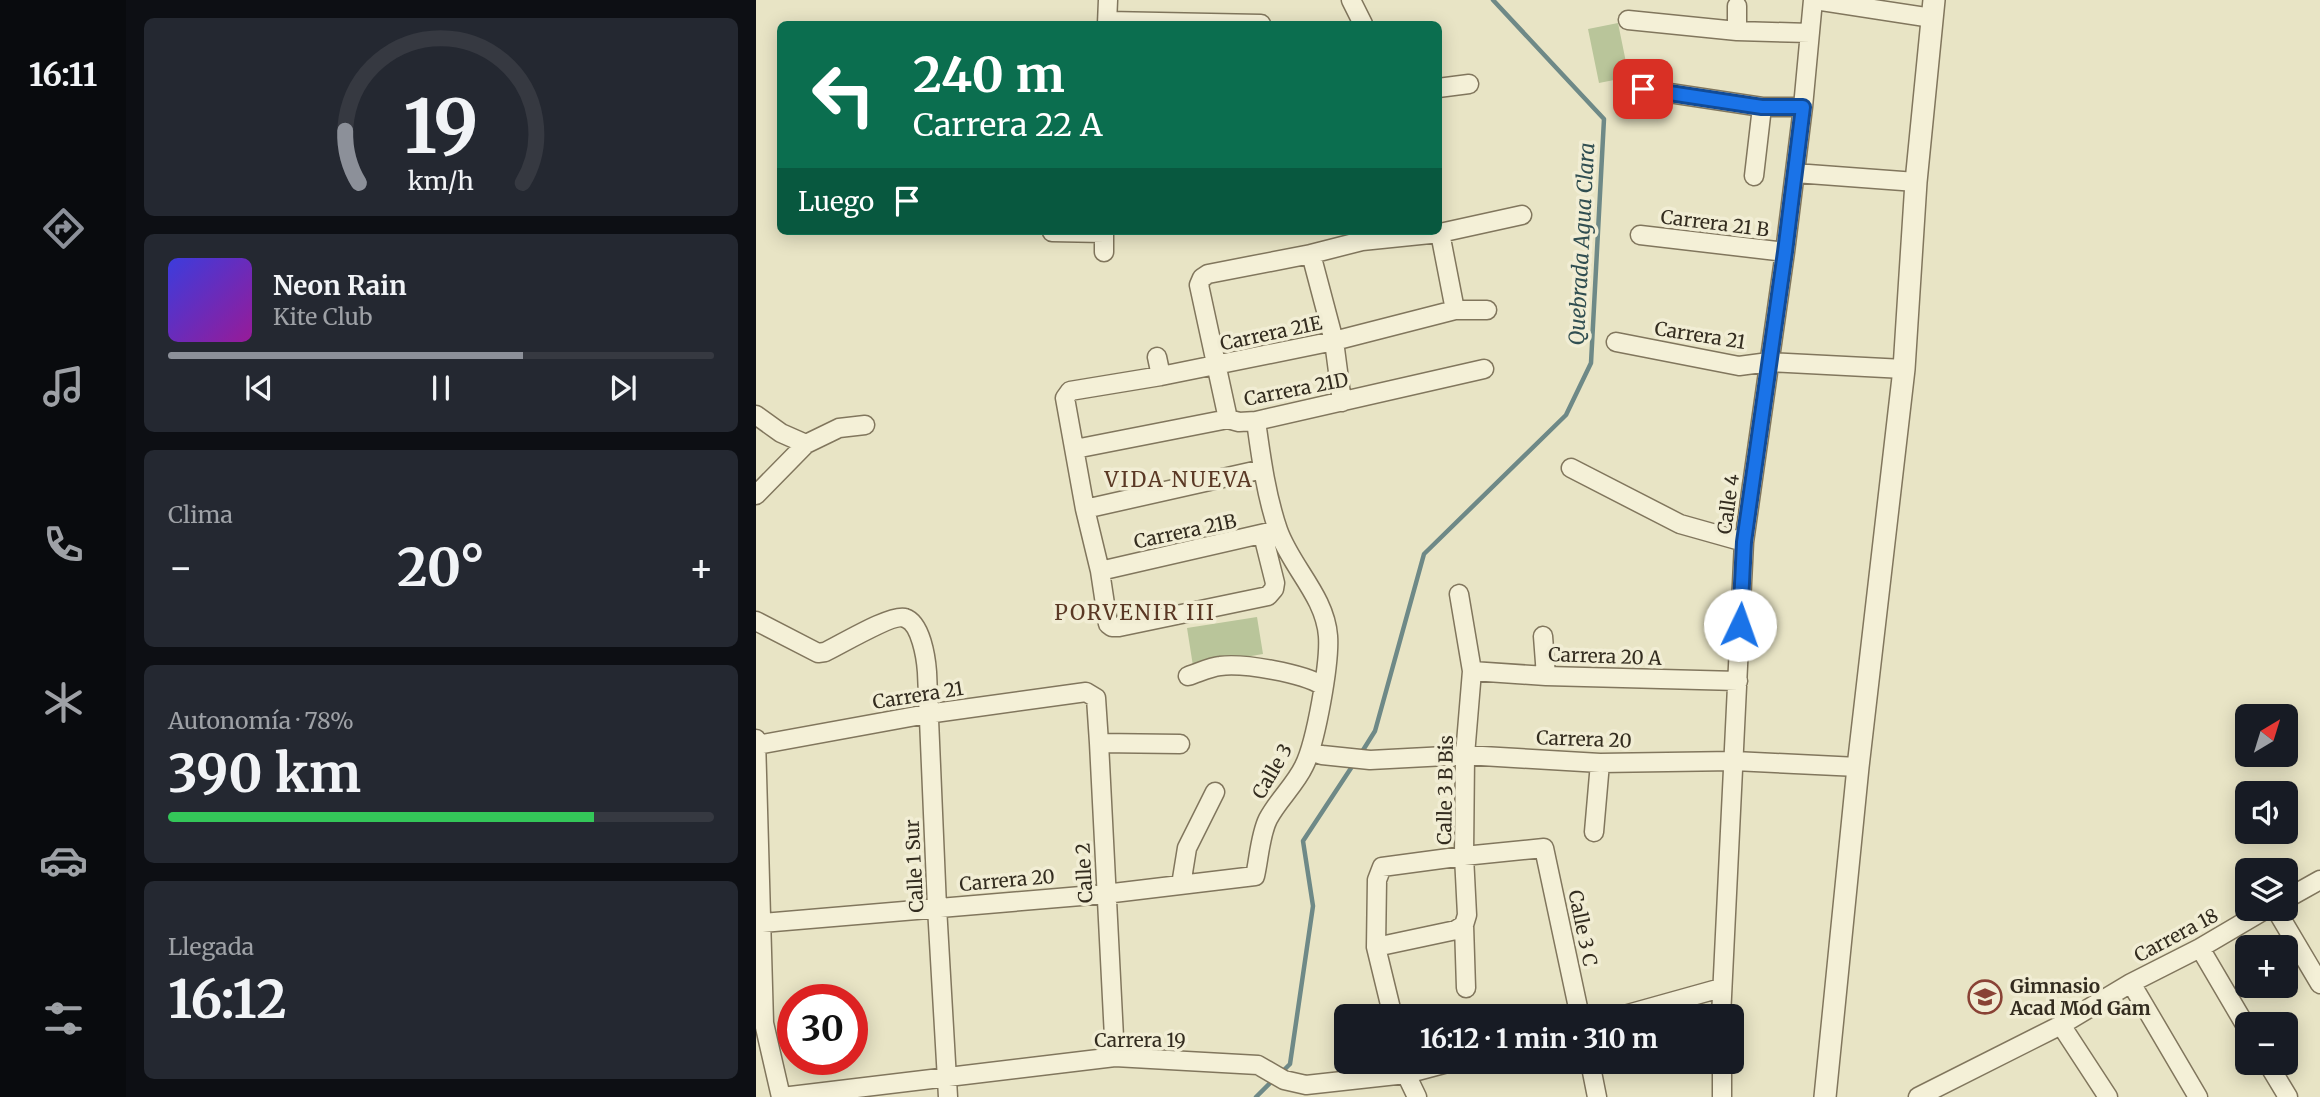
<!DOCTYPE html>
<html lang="es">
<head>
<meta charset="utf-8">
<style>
	body { margin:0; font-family:Merriweather,serif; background:#242831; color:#f1f3f6; height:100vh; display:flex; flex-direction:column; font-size:26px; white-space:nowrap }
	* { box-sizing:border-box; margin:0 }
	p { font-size:23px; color:#9ea1a6 }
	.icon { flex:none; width:38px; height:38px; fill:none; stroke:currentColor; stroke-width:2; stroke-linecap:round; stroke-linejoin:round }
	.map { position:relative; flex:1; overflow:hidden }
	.sheet { display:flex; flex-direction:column; gap:18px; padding:18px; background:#0d0f14; width:630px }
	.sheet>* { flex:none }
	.hud { position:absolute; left:21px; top:21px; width:665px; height:214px; border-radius:10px; box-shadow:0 4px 18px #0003; background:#0b6e4f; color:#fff; overflow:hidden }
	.needle { width:46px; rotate:38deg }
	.fabs { position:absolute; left:1479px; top:704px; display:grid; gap:14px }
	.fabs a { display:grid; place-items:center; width:63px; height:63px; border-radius:10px; background:#171b24; box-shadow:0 4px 18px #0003; font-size:35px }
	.speed { position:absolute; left:21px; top:984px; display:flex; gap:14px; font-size:35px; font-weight:700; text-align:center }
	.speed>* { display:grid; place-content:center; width:91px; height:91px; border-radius:50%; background:#171b24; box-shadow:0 4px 18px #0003; line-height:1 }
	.speed .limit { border:10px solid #d22; background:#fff; color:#111 }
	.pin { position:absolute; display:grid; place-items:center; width:60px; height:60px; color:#fff; margin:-30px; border-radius:14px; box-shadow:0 4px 10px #0006 }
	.me { position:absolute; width:77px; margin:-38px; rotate:3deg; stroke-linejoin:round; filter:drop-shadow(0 0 5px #0008) }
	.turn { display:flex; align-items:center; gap:24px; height:147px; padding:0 21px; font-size:32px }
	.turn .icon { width:91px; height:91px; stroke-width:2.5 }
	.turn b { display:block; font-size:49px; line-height:60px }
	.then { display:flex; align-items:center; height:66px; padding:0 21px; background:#0003; gap:14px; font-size:26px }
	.big { font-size:52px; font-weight:700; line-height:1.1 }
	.sheet .widget { flex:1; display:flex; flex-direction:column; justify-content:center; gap:10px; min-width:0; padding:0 24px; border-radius:10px; background:#242831 }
	.sheet .dial { align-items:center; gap:0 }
	.dial svg { height:182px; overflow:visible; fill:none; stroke:#363941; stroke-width:7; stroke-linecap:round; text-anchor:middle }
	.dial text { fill:#f1f3f6; stroke:none }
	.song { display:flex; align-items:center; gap:21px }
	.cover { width:84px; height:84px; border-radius:10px; background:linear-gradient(135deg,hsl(240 70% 55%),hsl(300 70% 35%)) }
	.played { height:7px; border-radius:4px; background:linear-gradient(90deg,#8c9099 65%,#363941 65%) }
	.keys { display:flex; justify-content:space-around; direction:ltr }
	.heat { display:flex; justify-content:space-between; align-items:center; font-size:38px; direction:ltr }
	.charge { height:10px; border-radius:5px; background:linear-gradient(90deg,#34c759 78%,#363941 0) }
	.trip { position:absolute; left:578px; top:1004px; width:410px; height:70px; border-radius:10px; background:#171b24; box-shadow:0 4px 18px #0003; font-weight:700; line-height:70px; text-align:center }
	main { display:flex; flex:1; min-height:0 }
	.menu { display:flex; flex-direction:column; width:126px; justify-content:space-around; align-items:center; background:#090b0e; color:#9ea1a6 }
	.menu .icon { width:49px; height:49px }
	.menu .on { color:#8c9099 }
	.menu b { font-size:32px; color:#f1f3f6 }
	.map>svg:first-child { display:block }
</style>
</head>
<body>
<main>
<nav class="menu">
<b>16:11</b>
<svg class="icon on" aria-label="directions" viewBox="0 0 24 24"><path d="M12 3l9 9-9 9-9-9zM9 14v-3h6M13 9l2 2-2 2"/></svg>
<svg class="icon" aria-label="music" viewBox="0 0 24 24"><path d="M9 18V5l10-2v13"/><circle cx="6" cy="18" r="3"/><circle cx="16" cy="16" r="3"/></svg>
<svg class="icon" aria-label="phone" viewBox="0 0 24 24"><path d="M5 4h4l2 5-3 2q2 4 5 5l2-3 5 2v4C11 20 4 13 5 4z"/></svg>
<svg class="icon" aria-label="climate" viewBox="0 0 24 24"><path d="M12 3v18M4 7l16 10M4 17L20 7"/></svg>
<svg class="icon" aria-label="car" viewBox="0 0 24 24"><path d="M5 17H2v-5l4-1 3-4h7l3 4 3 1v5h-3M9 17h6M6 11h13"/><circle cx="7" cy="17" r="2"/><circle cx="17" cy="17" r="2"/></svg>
<svg class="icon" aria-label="filters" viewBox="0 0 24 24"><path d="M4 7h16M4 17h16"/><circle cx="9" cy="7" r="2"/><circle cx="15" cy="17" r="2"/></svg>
</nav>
<section class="sheet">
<div class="widget dial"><svg viewBox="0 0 100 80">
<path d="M14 69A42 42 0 1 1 86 69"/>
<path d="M14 69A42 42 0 0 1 8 46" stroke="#8c9099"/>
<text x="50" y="56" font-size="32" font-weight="700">19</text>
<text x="50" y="72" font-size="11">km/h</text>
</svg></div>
<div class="widget">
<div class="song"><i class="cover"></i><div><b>Neon Rain</b><p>Kite Club</p></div></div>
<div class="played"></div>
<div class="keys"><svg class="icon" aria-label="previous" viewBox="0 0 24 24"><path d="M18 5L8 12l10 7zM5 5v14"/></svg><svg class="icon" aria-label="pause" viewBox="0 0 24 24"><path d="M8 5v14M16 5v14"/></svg><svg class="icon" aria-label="next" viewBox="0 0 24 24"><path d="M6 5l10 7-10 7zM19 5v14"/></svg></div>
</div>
<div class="widget"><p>Clima</p>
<div class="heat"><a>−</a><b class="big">20°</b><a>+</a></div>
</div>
<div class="widget"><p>Autonomía · 78%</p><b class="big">390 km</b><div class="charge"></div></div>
<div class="widget"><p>Llegada</p><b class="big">16:12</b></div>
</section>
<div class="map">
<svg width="1564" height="1097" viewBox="0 0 1564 1097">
	<rect width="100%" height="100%" fill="#e8e4c5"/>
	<path fill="#b9c59a" d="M862 23 873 77 843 83 832 29Z
		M501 617 507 654 437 666 431 628Z"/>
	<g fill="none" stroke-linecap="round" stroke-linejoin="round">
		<path stroke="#6e8987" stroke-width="4.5" d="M604 755 619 731 668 554 810 415 835 363 848 119 737 0
			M526 1072 534 1064 557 906 547 841 599 762
			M500 1097 517 1080"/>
		<defs>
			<path id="minor" d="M595 0 607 24
				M1059 0 1176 18
				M981 6V31
				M872 20 981 31 1054 33
				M352 21 505 24
				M351 24 352 0
				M682 88 713 84
				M887 89 1006 107H1047
				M1039 173 1160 182
				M998 176 1006 107
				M296 232 348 233
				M684 233 699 310
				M884 235 1029 252
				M348 252V231
				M555 254 578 341 586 402
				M860 342 983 366 1013 362 1148 369
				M401 357 405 376
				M0 415 25 433 50 444
				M472 419 443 285 446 278 452 274 555 254 606 241 684 233 766 215
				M319 449 472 419 483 422 500 421 728 369
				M815 468 924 524 988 542
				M0 495 50 444 83 428 109 425
				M329 509 507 469
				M507 535 519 583 518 589 512 596 363 627H356L352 624 344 571 329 509 309 398 314 391 405 376 578 341 699 310H731
				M344 571 518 531
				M703 594 716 671 709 755 708 856 711 915 708 925 710 988
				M0 621 62 653 69 652C84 645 137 613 149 618 165 623 170 658 171 672L181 907 192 1097
				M787 636 790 676
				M716 671 790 676 982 681
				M432 676C442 673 454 667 464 666 488 663 547 673 567 686
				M0 739 8 1023 25 1097
				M343 743 424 744
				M1 745 171 714 330 692 340 698 343 743 359 1057
				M554 751 566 755 614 760 709 755 844 763 978 761 1102 767
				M838 832 844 763
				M425 885 431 848 459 792
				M1530 899 1564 880
				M1519 908 1564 984
				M6 923 349 894 499 876C503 859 504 835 512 819 522 800 539 785 548 766 560 742 574 662 572 636 569 596 535 567 522 530 510 495 505 457 500 421
				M620 947 700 930 708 925
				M1444 948 1491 1028
				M1375 983 1442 1097
				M637 1017 620 947 621 880 626 867 708 856 788 848 824 1017
				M861 1017 965 988
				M965 1017 988 542 1029 252 1047 107 1057 0
				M1305 1025 1352 1097
				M647 1062 650 1074 661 1097
				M834 1062 841 1097
				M966 1062V1097
				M1511 1062 1532 1097
				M26 1097 359 1057 502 1065 528 1080 550 1085 650 1074 695 1062
				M1162 1097 1305 1025 1375 983 1444 948 1512 908"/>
			<path id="tertiary" d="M1069 1097 1102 767 1148 369 1160 182 1178 0"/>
		</defs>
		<use href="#minor" stroke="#81765d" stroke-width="21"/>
		<use href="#tertiary" stroke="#81765d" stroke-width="24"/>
		<use href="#minor" stroke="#f4f0d7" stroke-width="18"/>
		<use href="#tertiary" stroke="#f4f0d7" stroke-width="21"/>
	</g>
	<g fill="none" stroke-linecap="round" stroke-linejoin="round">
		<defs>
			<path id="route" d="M887 89 1006 107H1047L1029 252 988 542 984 625"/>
		</defs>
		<use href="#route" stroke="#114b97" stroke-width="18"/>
		<use href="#route" stroke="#1a73e8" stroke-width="12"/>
	</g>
	<defs>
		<symbol id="school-ring" viewBox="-11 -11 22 22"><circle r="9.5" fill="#f1edd4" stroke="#894235" stroke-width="1.5"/><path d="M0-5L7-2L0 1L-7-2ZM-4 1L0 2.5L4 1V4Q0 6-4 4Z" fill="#894235"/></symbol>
	</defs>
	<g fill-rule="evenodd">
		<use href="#school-ring" x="1210" y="978" width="38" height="38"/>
	</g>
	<g text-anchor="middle" stroke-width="7" stroke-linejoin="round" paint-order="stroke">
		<g font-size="19" fill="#332c1f" stroke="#f1edd4">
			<text transform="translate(959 223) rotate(7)" y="7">Carrera 21 B</text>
			<text transform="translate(515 333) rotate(-12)" y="7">Carrera 21E</text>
			<text transform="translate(944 335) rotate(9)" y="7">Carrera 21</text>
			<text transform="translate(540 389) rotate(-11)" y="7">Carrera 21D</text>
			<text transform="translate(972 504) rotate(-82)" y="7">Calle 4</text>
			<text transform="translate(429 531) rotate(-12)" y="7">Carrera 21B</text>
			<text transform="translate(849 656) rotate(2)" y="7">Carrera 20 A</text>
			<text transform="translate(162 695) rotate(-9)" y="7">Carrera 21</text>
			<text transform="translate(828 739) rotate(2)" y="7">Carrera 20</text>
			<text transform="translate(516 771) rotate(-60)" y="7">Calle 3</text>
			<text transform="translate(689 790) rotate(-89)" y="7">Calle 3 B Bis</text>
			<text transform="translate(158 866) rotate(-93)" y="7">Calle 1 Sur</text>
			<text transform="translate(328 873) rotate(-93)" y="7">Calle 2</text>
			<text transform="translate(251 880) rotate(-5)" y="7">Carrera 20</text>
			<text transform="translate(827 928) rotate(78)" y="7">Calle 3 C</text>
			<text transform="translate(1420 935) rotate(-28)" y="7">Carrera 18</text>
			<text x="384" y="1047">Carrera 19</text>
		</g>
		<g font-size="19" font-weight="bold" fill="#332c1f" stroke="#f1edd4" text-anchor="start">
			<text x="1254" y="993">Gimnasio<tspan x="1254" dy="22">Acad Mod Gam</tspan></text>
		</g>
		<g font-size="21" font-style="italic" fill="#304e51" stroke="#f1edd4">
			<text transform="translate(826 244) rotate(-87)" y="7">Quebrada Agua Clara</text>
		</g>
		<g font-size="21" letter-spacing="2" fill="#5a3824" stroke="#f1edd4">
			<text x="423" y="487">VIDA NUEVA</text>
			<text x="379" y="620">PORVENIR III</text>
		</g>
	</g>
</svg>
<div class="fabs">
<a><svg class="needle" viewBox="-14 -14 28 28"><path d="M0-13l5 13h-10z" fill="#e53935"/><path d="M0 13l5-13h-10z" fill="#9ea1a6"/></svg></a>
<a><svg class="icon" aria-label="sound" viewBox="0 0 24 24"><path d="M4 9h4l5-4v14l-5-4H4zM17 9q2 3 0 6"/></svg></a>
<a><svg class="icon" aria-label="layers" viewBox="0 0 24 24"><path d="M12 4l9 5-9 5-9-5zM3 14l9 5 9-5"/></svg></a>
<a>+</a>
<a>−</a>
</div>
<div class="speed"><div class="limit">30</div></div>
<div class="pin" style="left:887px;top:89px;background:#d93025"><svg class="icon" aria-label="arrive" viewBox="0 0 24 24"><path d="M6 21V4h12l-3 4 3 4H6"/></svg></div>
<svg class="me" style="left:984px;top:625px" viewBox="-20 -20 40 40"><circle r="19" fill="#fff"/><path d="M0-13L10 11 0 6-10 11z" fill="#1a73e8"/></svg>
<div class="trip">16:12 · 1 min · 310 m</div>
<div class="hud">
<div class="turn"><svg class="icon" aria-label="left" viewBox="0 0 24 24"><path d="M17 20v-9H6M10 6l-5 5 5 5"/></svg><div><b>240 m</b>Carrera 22 A</div></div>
<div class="then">Luego<svg class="icon" aria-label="arrive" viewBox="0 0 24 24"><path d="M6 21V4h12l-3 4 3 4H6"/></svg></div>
</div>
</div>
</main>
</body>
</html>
